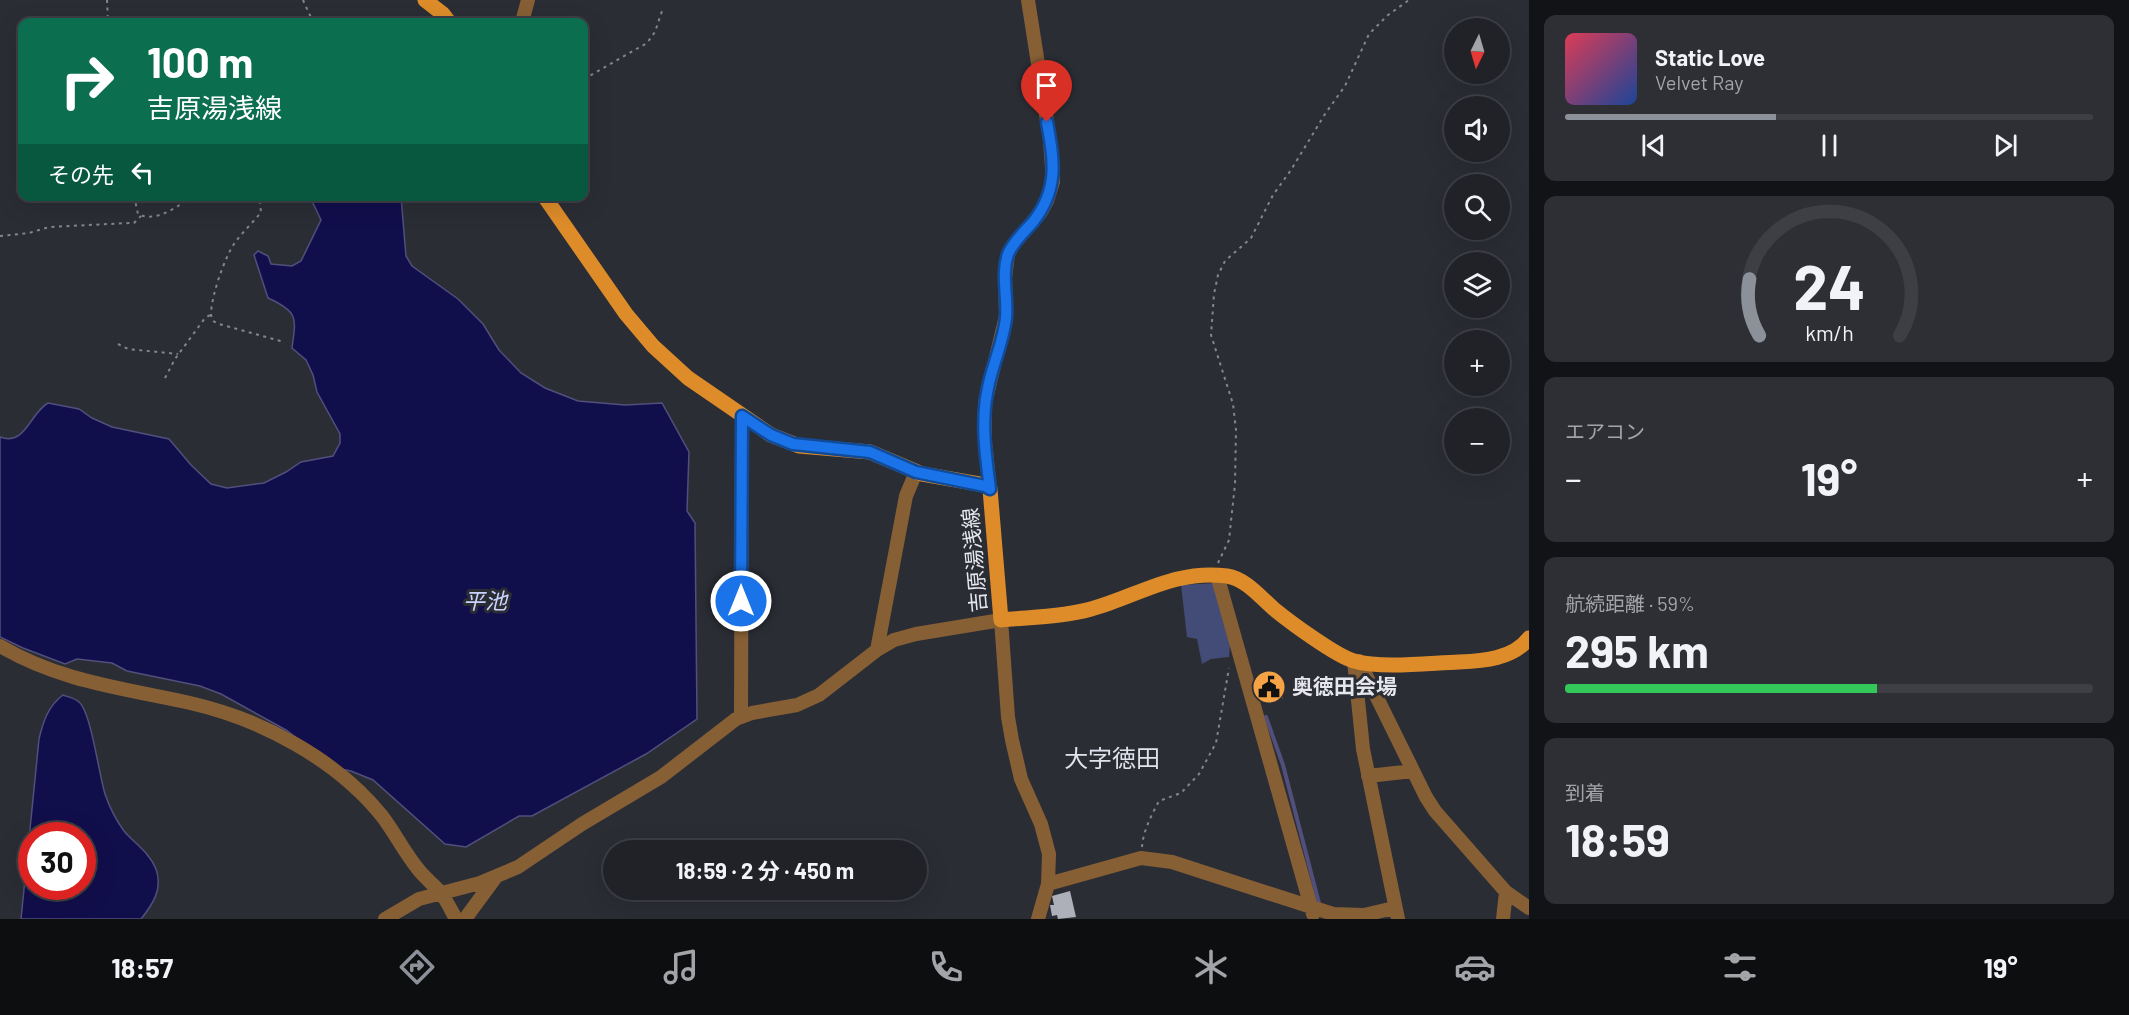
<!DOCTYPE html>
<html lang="ja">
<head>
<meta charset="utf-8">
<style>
	body { margin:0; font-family:Barlow,"Noto Sans JP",sans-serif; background:#2d2f34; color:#f1f3f6; height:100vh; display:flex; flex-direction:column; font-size:22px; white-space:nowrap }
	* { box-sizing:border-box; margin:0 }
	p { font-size:20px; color:#a2a4a8 }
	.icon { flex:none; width:33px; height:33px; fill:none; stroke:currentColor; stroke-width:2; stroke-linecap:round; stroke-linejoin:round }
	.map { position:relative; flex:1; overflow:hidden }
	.drawer { display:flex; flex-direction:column; gap:15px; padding:15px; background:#121316; width:600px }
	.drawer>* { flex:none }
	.top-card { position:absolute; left:18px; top:18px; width:570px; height:183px; border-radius:12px; box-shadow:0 6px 24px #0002,0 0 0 2px #3d3f45; background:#0b6e4f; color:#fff; overflow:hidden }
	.needle { width:39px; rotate:185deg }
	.controls { position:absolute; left:1444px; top:18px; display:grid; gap:12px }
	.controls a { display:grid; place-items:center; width:66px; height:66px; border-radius:50%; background:#202228; box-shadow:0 6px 24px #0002,0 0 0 2px #3d3f45; font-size:30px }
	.speed { position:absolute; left:18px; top:822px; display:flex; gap:12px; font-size:30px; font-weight:700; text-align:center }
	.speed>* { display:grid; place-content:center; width:78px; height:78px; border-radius:50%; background:#202228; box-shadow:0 6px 24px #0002,0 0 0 2px #3d3f45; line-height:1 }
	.speed .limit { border:9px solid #d22; background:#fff; color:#111 }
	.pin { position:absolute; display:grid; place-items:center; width:51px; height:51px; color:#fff; margin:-62px -26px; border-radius:50% 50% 50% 0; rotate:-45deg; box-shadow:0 0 6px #0007 }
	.pin .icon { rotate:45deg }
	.me { position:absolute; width:66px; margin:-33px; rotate:0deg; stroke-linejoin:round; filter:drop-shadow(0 0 4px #0008) }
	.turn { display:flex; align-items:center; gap:21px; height:126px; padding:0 30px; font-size:27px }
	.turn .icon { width:78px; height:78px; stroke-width:2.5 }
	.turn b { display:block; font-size:42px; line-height:51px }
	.then { display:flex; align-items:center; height:57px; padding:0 30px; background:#0003; gap:12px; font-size:22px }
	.big { font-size:45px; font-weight:700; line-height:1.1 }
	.drawer .tile { flex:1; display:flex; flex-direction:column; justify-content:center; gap:9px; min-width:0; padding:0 21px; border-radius:12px; background:#2d2f34 }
	.drawer .dial { align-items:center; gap:0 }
	.dial svg { height:156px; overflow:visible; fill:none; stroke:#3d3f45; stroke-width:7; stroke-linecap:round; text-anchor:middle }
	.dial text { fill:#f1f3f6; stroke:none }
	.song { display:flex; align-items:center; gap:18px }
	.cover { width:72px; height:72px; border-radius:9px; background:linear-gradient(135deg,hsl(350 70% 55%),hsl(220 70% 35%)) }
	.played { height:6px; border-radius:3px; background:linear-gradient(90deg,#8c9099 40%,#3d3f45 40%) }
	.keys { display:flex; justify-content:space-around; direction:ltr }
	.heat { display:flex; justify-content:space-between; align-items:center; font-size:33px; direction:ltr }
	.charge { height:9px; border-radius:4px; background:linear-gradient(90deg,#34c759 59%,#3d3f45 0) }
	.trip { position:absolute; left:603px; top:840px; width:324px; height:60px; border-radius:30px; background:#202228; box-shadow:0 6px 24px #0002,0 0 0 2px #3d3f45; font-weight:700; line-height:60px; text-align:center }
	.tab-bar { display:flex; height:96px; justify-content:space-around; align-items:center; background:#0d0e10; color:#a2a4a8 }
	.tab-bar .icon { width:42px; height:42px }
	.tab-bar .active { color:#8c9099 }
	.tab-bar b { font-size:27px; color:#f1f3f6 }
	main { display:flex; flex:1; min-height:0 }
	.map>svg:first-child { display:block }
</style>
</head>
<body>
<main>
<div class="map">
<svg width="1529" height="919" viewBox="0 0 1529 919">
	<rect width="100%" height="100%" fill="#2b2d35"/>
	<path fill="#434b77" d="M1215 583 1231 633 1229 657 1211 659 1202 664 1197 639 1187 637 1181 585Z"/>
	<path fill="#110e4c" stroke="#514f7c" stroke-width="1.5" fill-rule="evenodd" d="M313 197H401L406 256 412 266 458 299 483 324 499 350 521 373 545 388 578 401 625 405 662 403 689 452 687 511 695 523 697 719 646 754 532 816H519L466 847 445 844 373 780 351 771 336 768 286 730 221 694 200 686 127 671 112 663 77 659 65 664 23 648 0 637V437C25 447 30 413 48 403L79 409 92 418 112 427 169 439 191 465 211 484 227 488 264 483 286 472 301 462 333 456 340 443V434L317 392 313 375 306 360 292 348C296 318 299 312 268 298L254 255 258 251 268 256 271 264 292 266 301 261 321 220 313 203Z
		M63 695C68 697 75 698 79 702 91 712 99 775 105 794 109 806 116 820 124 831 134 843 150 853 156 869 163 889 153 904 141 919H21L39 739C43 722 48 706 63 695ZM32 836H82V886H32Z"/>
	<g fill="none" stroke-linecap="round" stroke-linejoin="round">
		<path stroke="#514f7c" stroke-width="4" d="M1266 717 1283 765 1320 907"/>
	</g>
	<path fill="#adafb9" d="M1276 674 1283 698 1268 702 1266 694 1261 696 1257 679Z
		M1070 891 1076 917 1058 919 1057 915 1052 916 1050 905H1054L1052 896Z"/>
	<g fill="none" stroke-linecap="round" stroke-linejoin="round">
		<path stroke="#84868c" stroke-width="2" stroke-dasharray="3 4.5" stroke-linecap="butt" d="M107 0 108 22
			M303 0 313 22
			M584 79 647 43 655 32 662 11
			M134 196 138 214C155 223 178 207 192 196
			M253 196 260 203 261 212C253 223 242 232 234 244 224 259 211 297 211 315L213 321 219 324 284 342
			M260 203 270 196
			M0 236 29 233 49 227 129 223H134L141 216
			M118 344 128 349 178 354
			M165 378 175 359 205 318 210 315
			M1218 563 1229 540 1235 484 1236 430 1233 404 1211 335 1214 294 1218 275 1225 261 1251 238 1273 195 1291 170 1325 114 1345 86 1369 34 1388 15 1409 0
			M1142 847C1143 831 1152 814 1159 801L1181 793 1199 774 1216 743 1229 668"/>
		<path stroke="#865f35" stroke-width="14" d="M522 22 528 0
			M990 489 985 442V403L1006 316 1005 278 1008 254 1013 245 1041 212 1047 201 1053 182 1050 140 1028 0
			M1217 575 1313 914
			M0 646C61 682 123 688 190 703 261 719 336 759 382 816 395 833 404 852 418 869 424 877 433 884 440 892 446 899 451 910 456 919
			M877 650 906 496 916 472
			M1354 661 1363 749 1398 919
			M1359 661 1426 797 1435 811 1506 892 1529 908
			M741 717 742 416
			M1368 776 1413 771
			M1048 884 1141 858 1172 862 1333 914 1364 915 1394 908
			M385 919 419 899 480 883 518 867 582 824 661 777 736 719 752 713 797 705 819 695 877 650 894 640 916 634 1001 620 1008 717 1012 740 1021 779 1041 824 1049 854 1048 884 1038 919
			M465 919 495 878
			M1503 919 1506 892"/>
		<path stroke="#dd8c29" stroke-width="15" d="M425 0 443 14 449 22
			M544 196 626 314 653 346 688 378 771 435 799 446 870 452 922 474 985 485 990 489 1001 620C1030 617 1063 617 1091 609 1138 596 1175 569 1227 576 1246 579 1260 597 1274 609 1290 622 1336 656 1354 661 1383 669 1429 663 1459 662 1483 661 1513 659 1529 638"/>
	</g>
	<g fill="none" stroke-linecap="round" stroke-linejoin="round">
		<defs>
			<path id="route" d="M741 601 742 416 771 435 793 444 870 452 916 472 985 486 990 489C986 457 981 425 987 393 991 368 1003 344 1006 318 1008 297 1001 275 1008 254 1013 242 1025 231 1033 222 1059 189 1054 161 1047 122"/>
		</defs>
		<use href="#route" stroke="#114b97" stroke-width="15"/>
		<use href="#route" stroke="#1a73e8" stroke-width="10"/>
	</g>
	<defs>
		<symbol id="civic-disc" viewBox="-11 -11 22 22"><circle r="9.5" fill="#f5a345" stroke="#2b2d35"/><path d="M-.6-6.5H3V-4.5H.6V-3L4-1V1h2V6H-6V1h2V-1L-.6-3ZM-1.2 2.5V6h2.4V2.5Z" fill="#111"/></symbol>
	</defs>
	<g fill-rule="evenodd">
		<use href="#civic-disc" x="1250" y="668" width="38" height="38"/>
	</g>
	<g text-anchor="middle" stroke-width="6" stroke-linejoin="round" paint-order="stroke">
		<g font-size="21" fill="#e6e7ec" stroke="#2b2d35">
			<text transform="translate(975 560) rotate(-95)" y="7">吉原湯浅線</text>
		</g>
		<g font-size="21" font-weight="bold" fill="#e6e7ec" stroke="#2b2d35" text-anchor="start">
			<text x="1292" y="694">奥徳田会場</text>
		</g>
		<g font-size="22" font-style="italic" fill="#cad3fb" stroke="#2b2d35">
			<text x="485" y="609">平池</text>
		</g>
		<g font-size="24" fill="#e0e2ed" stroke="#2b2d35">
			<text x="1112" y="767">大字徳田</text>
		</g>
	</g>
</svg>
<div class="controls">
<a><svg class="needle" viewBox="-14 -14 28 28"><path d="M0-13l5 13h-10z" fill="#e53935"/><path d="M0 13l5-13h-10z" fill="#a2a4a8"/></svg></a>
<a><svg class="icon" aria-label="sound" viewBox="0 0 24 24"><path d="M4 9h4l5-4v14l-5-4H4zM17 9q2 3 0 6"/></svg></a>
<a><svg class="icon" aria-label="search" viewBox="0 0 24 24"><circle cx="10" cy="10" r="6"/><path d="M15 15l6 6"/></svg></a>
<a><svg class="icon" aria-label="layers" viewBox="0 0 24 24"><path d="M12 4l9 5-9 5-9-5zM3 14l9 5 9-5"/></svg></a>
<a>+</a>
<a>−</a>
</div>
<div class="speed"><div class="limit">30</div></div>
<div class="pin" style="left:1047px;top:122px;background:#d93025"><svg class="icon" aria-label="arrive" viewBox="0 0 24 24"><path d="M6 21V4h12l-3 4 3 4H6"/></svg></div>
<svg class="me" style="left:741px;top:601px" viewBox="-20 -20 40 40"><circle r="17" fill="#1a73e8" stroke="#fff" stroke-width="3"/><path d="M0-11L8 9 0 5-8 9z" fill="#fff"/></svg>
<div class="trip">18:59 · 2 分 · 450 m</div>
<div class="top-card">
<div class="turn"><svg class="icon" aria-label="right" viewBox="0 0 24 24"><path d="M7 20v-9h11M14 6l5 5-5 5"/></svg><div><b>100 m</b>吉原湯浅線</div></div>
<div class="then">その先<svg class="icon" aria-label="left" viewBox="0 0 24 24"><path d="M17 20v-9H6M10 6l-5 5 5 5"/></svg></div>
</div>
</div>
<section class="drawer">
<div class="tile">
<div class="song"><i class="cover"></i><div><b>Static Love</b><p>Velvet Ray</p></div></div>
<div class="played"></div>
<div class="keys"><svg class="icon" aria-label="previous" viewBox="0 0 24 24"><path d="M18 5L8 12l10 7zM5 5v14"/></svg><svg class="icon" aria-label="pause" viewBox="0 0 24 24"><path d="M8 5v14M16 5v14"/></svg><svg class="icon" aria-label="next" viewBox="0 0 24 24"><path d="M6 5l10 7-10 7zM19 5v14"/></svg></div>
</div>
<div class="tile dial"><svg viewBox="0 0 100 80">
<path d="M14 69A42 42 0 1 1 86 69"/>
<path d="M14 69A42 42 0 0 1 9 40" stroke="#8c9099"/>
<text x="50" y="56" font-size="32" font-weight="700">24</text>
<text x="50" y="72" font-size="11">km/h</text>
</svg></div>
<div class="tile"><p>エアコン</p>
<div class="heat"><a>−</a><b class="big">19°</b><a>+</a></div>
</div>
<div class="tile"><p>航続距離 · 59%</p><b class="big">295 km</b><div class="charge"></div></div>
<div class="tile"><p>到着</p><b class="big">18:59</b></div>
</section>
</main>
<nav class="tab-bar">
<b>18:57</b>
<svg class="icon active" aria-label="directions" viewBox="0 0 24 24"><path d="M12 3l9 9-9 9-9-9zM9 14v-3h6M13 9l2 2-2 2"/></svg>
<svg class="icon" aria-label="music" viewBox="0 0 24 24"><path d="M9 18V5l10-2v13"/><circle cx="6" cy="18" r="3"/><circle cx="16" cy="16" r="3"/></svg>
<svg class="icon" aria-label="phone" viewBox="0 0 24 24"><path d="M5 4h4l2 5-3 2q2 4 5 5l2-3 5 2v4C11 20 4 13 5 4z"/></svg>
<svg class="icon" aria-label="climate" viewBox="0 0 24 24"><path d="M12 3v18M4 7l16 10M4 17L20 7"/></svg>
<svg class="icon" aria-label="car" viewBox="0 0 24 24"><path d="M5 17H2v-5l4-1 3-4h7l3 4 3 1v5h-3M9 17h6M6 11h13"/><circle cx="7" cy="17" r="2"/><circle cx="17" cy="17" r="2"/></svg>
<svg class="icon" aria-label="filters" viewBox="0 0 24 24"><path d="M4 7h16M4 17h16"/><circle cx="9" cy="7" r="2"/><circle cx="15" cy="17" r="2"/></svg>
<b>19°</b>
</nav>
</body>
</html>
